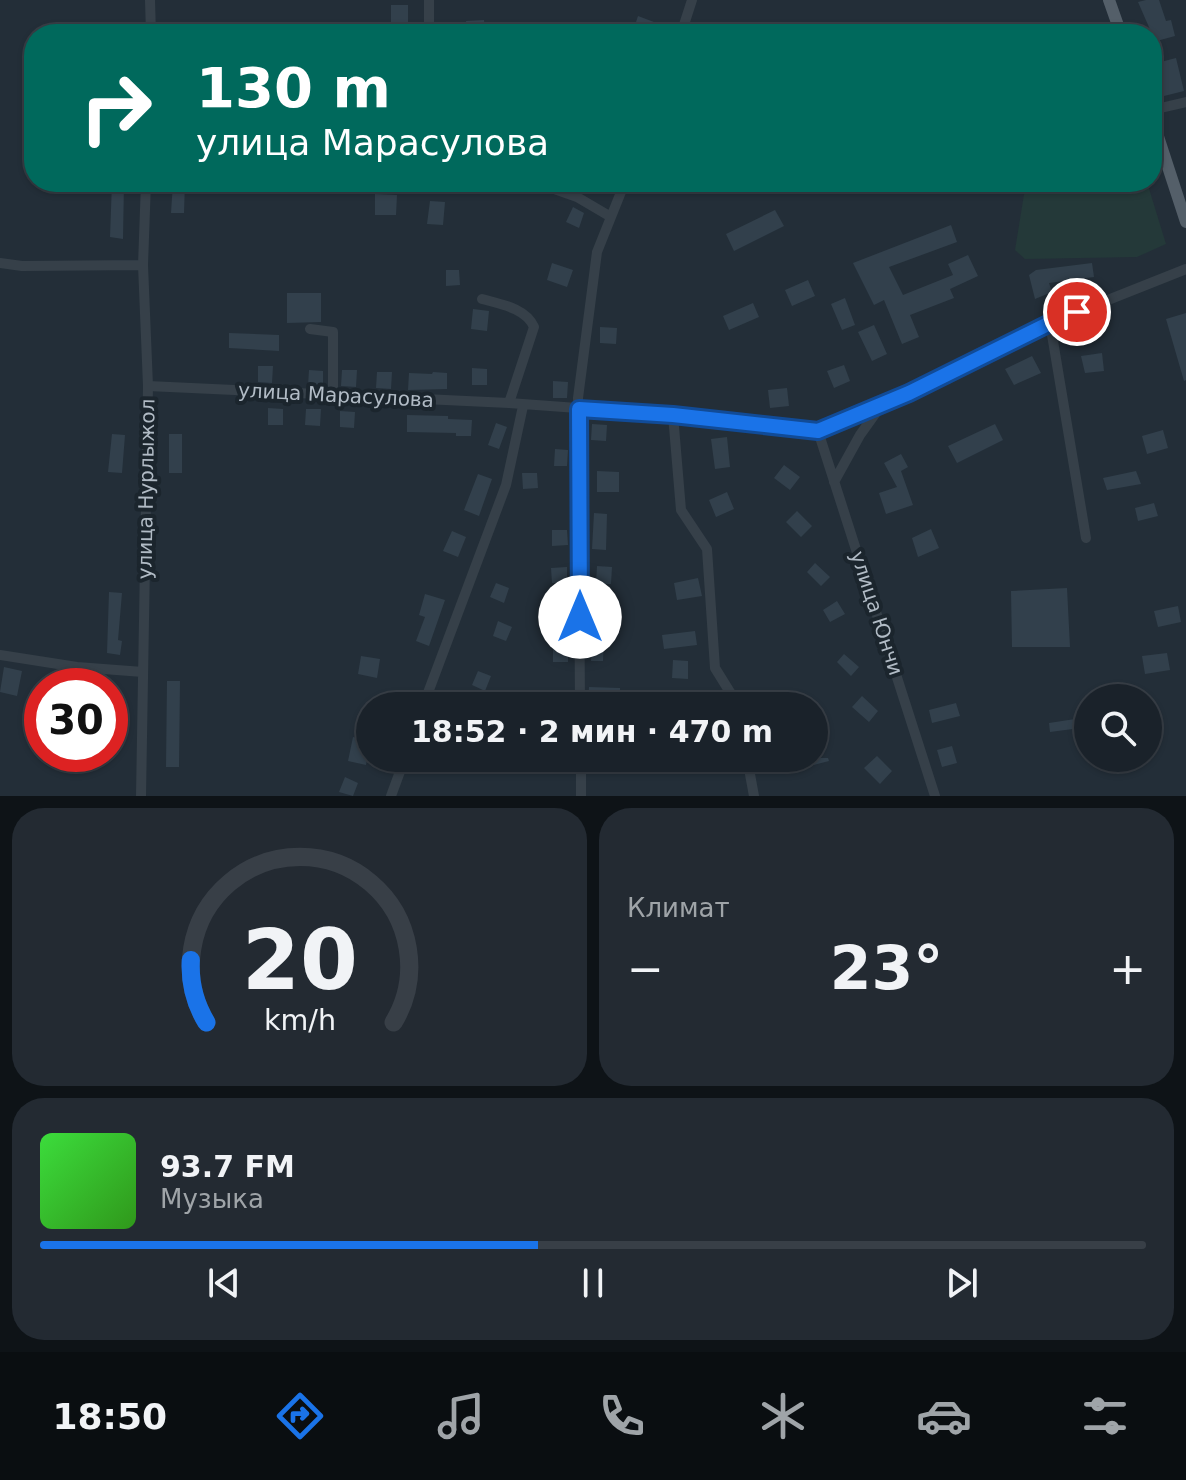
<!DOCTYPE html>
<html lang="ru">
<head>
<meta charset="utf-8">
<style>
	body { margin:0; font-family:"DejaVu Sans",sans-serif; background:#232a32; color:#f1f3f6; height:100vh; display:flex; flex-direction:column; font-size:30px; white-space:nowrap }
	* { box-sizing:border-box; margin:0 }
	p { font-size:26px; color:#9fa4a8 }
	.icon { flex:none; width:44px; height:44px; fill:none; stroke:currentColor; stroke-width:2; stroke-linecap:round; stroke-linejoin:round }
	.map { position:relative; height:796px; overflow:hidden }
	.drawer { display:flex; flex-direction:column; gap:12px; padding:12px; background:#0e1317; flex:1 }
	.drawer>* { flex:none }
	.hud { position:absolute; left:24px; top:24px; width:1138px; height:168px; border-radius:32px; box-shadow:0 2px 6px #0004,0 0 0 2px #383f47; background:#00695c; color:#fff; overflow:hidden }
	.controls { position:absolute; left:1074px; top:684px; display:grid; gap:16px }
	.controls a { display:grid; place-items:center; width:88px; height:88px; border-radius:50%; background:#1a222a; box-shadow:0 2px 6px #0004,0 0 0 2px #383f47; font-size:40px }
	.speed { position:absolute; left:24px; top:668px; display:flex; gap:16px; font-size:40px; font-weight:700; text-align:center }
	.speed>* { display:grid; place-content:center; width:104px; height:104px; border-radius:50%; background:#1a222a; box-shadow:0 2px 6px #0004,0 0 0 2px #383f47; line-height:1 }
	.speed .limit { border:12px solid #d22; background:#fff; color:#111 }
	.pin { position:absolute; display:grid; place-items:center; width:68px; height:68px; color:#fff; margin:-34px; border:4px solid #fff; border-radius:50%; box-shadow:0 2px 8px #0007 }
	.me { position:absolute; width:88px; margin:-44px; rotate:0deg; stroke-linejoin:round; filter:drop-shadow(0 0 6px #0008) }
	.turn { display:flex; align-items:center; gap:28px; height:168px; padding:0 40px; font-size:36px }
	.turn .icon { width:104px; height:104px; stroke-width:2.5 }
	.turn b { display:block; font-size:56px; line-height:68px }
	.big { font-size:60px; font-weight:600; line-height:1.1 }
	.drawer .card { flex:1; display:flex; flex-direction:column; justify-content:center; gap:12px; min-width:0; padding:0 28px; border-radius:32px; background:#232a32 }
	.drawer .dial { align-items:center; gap:0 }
	.dial svg { height:208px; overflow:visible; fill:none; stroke:#383f47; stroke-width:7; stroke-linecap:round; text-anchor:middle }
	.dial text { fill:#f1f3f6; stroke:none }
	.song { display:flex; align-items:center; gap:24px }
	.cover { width:96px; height:96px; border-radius:12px; background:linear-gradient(135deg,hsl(120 70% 55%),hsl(110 70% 35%)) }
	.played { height:8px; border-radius:4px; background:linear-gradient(90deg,#1a73e8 45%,#383f47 45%) }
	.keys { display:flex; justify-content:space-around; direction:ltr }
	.heat { display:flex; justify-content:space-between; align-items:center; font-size:44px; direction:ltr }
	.drawer .tiles { flex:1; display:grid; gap:12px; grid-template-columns:1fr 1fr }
	.card:last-child { grid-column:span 2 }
	.trip { position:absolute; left:356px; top:692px; width:472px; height:80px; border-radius:40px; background:#1a222a; box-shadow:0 2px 6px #0004,0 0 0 2px #383f47; font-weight:600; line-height:80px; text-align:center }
	.dock { display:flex; height:128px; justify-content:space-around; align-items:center; background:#0a0e11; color:#9fa4a8 }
	.dock .icon { width:56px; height:56px }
	.dock .on { color:#1a73e8 }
	.dock b { font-size:36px; color:#f1f3f6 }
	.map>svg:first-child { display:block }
</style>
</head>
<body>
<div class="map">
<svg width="1186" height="796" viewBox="0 0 1186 796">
	<rect width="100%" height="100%" fill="#232e38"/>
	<path fill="#243939" d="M1026 182H1147L1166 244 1137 257 1025 259 1015 250Z"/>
	<path fill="#32404c" d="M1146 0H1159L1166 21 1171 20 1175 36 1153 42 1152 34 1138 2Z
		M391 5H408V25H391Z
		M638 16 654 22 650 34H632Z
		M484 20 485 34H467L466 21Z
		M1176 58 1184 91 1164 96 1158 73 1155 74 1153 64Z
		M112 182H124L123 239 110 237Z
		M173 182H185L184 213H171Z
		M375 194 397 195 396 215H375Z
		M430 201 445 202 443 225 427 224Z
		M573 207 584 213 579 228 566 222Z
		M775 210 784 226 734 251 726 234Z
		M951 225 957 242 889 267 903 295 953 275 948 264 968 255 978 276 950 289 954 298 910 315 919 337 902 344 884 300 874 305 853 263Z
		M552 263 573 270 567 287 547 280Z
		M1092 263 1094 277 1049 283 1052 292 1035 299 1029 275 1036 270Z
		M446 270H459L460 285 446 286Z
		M808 280 815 296 792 306 785 290Z
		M287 293H321V322L287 323Z
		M845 298 855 325 842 330 831 304Z
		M753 303 759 317 729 330 723 316Z
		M473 309 489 311 487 331 471 329Z
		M1186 313V380L1184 381 1166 319Z
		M1102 317 1106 329 1080 336 1077 324Z
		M874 325 887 354 872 361 858 332Z
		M600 327 617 328 616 344 600 343Z
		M229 333 279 335V351L229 348Z
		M1102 353 1104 371 1085 373 1081 356Z
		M1032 356 1041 373 1014 385 1005 369Z
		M844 365 850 381 834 388 827 371Z
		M258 366H273L272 383 258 382Z
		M472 368 487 369V385H472Z
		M309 370 323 371V386H308Z
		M342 370H357L356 387 341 386Z
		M377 372H392L391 389 376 388Z
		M433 372 447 373V389L408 390 409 373 432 374Z
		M553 381 568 382 567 398H553Z
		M787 388 789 406 770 408 768 390Z
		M268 408 283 409V425H268Z
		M306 409H321L320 426 305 425Z
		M340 411 355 412 354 428 340 427Z
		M407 415 448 416V419L472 420 471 436H456V433L407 432Z
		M496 423 507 427 499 449 488 445Z
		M592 424 607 425 606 441 591 440Z
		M995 424 1003 440 957 463 948 446Z
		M1163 430 1168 448 1147 454 1142 436Z
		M112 434 125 435 122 473 108 472Z
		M169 434H182V473H169Z
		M727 437 730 467 715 469 711 439Z
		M555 449 568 450 567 466H554Z
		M901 454 908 467 901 471 913 505 886 514 879 493 897 487 884 463Z
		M784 465 800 477 790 490 774 478Z
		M597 471 619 472V492H597Z
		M1136 471 1141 484 1107 490 1103 478Z
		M522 473H537L538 488 523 489Z
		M478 474 492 479 479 516 464 510Z
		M727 492 734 509 716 517 709 500Z
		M1154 503 1158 516 1138 521 1135 508Z
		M797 511 812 526 801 537 786 522Z
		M594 513 607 514 606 550 592 549Z
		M931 529 939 548 918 557 912 538Z
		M552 530H567L568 545 552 546Z
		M452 531 466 537 458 557 443 551Z
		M815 563 830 577 821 586 807 572Z
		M597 566 612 567 611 584H596Z
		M567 567V583H552L551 568Z
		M698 578 702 596 677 600 674 583Z
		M496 583 509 588 504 603 490 597Z
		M1067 588 1070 647H1012L1011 591Z
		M109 592 122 593 118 640 122 641 120 655 107 653Z
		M425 594 445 600 429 646 416 641 425 617 419 615Z
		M837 601 845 614 830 622 823 610Z
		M599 603H616L615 624H598Z
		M567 605 568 621H552V606Z
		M1178 606 1181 622 1158 627 1154 611Z
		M498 621 512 627 506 641 493 636Z
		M695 631 697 645 664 649 662 635Z
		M592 639 604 640 603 661H591Z
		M553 646H568V662H553Z
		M1167 653 1170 670 1145 674 1142 656Z
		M844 654 859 667 851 676 837 662Z
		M361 656 380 659 377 678 358 674Z
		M673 660 688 661V679L672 678Z
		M4 667 22 671 17 696 0 692Z
		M478 671 491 676 485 691 472 685Z
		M167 681H180L179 767H166Z
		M589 687 620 688V706H588Z
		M456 690 469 696 465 706H450Z
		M567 690 568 706H552V691Z
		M862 696 878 711 869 722 852 707Z
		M956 703 960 716 932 723 929 710Z
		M1088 717V727L1050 732 1049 723Z
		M353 737 370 741 366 765 348 761Z
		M952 746 957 763 942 767 937 750Z
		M877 756 892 771 880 784 864 768Z
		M795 758H828L829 761 798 769Z
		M345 777 358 783 353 796 339 792Z"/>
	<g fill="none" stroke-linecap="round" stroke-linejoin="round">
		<path stroke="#364049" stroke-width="10" d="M150 0 151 34
			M429 0V34
			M681 34 692 0
			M1152 110 1186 102
			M498 182 543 185 577 197 611 217
			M0 263 22 266 143 265
			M482 299C500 304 526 308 534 327L509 403
			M1050 323 1086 538
			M310 329 333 332V395
			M148 386 509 403 673 415 818 431 909 393 1050 323 1186 269
			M673 415 681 510 707 549 715 668 733 697 736 706
			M818 431 935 796
			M834 482 860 435 880 407
			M0 655 77 667 143 672
			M423 706 506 485 523 406
			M580 706 578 398 597 252 625 182
			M581 758V796
			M747 758 754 796
			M141 796 148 386 143 265 146 182
			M391 796 405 758"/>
		<path stroke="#545f69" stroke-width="12" d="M1109 0 1121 34
			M1152 118 1186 222"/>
	</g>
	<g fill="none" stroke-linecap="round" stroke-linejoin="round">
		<defs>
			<path id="route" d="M580 617 579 409 673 415 818 431 909 393 1050 323 1077 312"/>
		</defs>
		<use href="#route" stroke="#114b97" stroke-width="20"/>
		<use href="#route" stroke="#1a73e8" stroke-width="14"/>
	</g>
	<g text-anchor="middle" stroke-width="8" stroke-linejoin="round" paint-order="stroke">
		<g font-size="20" fill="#b1bbc5" stroke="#1b252d">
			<text transform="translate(336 395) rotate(3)" y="7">улица Марасулова</text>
			<text transform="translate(146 489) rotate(-89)" y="7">улица Нурлыжол</text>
			<text transform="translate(877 613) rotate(72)" y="7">улица Юнчи</text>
		</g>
	</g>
</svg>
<div class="controls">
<a><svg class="icon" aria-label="search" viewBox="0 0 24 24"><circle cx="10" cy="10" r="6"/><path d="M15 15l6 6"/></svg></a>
</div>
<div class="speed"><div class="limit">30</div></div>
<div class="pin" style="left:1077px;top:312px;background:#d93025"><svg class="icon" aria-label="arrive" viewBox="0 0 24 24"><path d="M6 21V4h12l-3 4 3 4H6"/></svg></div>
<svg class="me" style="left:580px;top:617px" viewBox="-20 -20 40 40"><circle r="19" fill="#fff"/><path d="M0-13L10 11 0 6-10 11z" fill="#1a73e8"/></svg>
<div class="trip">18:52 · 2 мин · 470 m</div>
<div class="hud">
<div class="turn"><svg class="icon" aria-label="right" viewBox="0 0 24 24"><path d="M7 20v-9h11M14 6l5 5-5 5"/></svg><div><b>130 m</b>улица Марасулова</div></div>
</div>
</div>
<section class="drawer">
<div class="tiles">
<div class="card dial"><svg viewBox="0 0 100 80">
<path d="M14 69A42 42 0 1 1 86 69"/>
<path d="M14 69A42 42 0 0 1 8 45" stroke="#1a73e8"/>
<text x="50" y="56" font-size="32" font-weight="700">20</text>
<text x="50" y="72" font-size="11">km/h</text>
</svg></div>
<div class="card"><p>Климат</p>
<div class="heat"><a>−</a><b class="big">23°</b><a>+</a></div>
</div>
<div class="card">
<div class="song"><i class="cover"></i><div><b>93.7 FM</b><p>Музыка</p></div></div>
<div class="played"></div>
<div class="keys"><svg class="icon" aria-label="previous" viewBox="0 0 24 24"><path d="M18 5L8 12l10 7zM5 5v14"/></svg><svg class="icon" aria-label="pause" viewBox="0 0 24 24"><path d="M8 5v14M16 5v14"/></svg><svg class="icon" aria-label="next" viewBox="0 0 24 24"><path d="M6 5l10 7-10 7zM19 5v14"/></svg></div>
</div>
</div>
</section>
<nav class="dock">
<b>18:50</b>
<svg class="icon on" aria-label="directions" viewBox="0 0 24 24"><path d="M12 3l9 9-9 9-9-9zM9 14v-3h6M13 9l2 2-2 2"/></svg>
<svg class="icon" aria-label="music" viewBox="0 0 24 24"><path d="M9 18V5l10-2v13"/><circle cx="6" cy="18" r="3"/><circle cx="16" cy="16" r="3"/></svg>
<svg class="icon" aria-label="phone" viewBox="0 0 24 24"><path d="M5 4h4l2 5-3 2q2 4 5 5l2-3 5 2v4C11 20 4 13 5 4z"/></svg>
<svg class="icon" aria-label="climate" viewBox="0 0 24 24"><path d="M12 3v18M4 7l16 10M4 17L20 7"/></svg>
<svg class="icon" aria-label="car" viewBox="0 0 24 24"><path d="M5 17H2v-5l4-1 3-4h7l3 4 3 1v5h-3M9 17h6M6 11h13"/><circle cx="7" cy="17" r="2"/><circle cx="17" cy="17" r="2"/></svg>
<svg class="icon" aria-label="filters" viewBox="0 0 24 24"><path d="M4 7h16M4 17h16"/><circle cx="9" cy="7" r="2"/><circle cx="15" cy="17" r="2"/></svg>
</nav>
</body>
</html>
